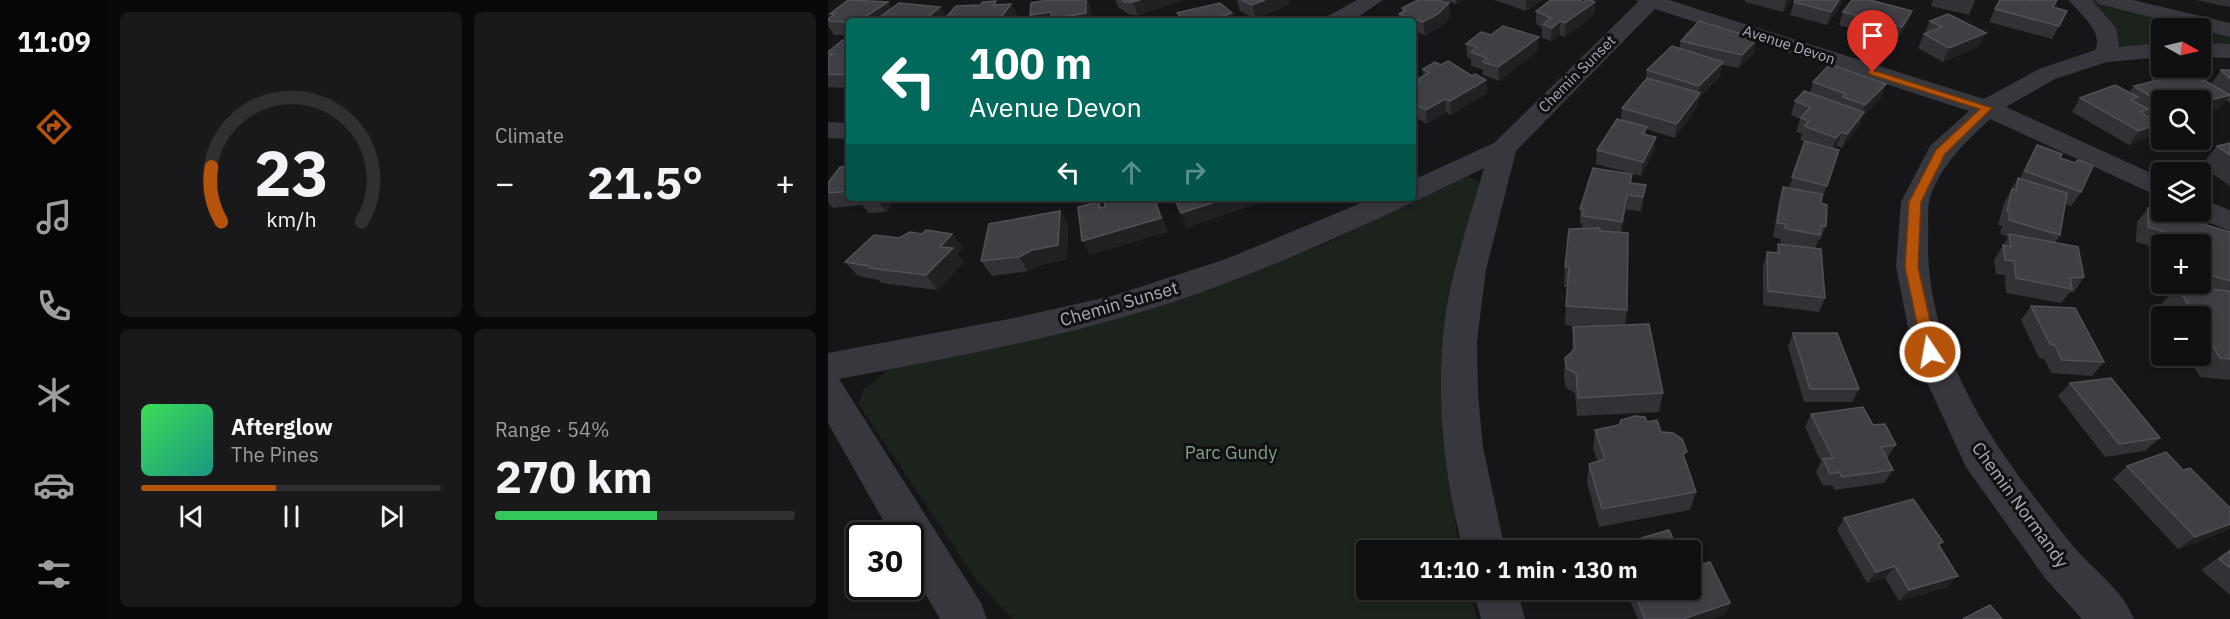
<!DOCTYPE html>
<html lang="en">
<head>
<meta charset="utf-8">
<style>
	body { margin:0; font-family:"IBM Plex Sans",sans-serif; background:#19191b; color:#f1f3f6; height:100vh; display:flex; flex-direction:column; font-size:22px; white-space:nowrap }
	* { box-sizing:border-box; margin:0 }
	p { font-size:20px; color:#9c9d9f }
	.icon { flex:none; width:33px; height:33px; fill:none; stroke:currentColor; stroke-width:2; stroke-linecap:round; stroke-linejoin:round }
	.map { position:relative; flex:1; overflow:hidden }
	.side { display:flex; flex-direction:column; gap:12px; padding:12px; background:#09090a; width:720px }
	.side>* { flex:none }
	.hud { position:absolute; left:18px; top:18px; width:570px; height:183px; border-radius:6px; box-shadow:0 3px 9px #0003,0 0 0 2px #303032; background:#00695c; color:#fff; overflow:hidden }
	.needle { width:39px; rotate:98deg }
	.controls { position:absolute; left:1323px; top:18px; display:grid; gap:12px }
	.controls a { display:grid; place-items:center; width:60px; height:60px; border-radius:6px; background:#101012; box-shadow:0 3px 9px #0003,0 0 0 2px #303032; font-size:30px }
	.speed { position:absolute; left:18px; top:522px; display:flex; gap:12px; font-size:30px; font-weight:700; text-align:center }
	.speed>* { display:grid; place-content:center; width:78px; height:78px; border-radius:50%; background:#101012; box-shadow:0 3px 9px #0003,0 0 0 2px #303032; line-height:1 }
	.speed .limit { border:3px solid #111; border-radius:9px; background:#fff; color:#111 }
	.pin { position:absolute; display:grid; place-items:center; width:51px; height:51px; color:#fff; margin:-62px -26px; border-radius:50% 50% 50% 0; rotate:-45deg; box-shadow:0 0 6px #0007 }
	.pin .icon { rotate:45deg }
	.me { position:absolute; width:66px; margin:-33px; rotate:348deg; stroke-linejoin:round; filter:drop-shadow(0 0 4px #0008) }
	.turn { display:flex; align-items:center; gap:21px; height:126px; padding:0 24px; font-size:27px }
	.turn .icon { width:78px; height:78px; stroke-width:2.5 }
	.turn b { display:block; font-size:42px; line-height:51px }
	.lanes { display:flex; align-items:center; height:57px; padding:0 24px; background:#0003; justify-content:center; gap:30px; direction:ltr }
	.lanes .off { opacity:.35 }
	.big { font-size:45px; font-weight:700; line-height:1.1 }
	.side .tile { flex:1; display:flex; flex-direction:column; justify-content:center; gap:9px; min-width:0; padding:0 21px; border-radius:9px; background:#19191b }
	.side .dial { align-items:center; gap:0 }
	.dial svg { height:156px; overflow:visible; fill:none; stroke:#303032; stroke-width:7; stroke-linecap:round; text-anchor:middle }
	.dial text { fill:#f1f3f6; stroke:none }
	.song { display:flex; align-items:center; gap:18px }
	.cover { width:72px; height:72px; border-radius:9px; background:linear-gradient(135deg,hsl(130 70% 55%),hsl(170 70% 35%)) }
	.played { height:6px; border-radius:3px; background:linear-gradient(90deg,#b45309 45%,#303032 45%) }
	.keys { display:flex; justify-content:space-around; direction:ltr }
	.heat { display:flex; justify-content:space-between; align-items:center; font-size:33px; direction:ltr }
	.charge { height:9px; border-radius:4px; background:linear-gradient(90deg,#34c759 54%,#303032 0) }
	.side .tiles { flex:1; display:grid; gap:12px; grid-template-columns:repeat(2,1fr) }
	.trip { position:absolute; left:528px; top:540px; width:345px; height:60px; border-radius:6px; background:#101012; box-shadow:0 3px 9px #0003,0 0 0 2px #303032; font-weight:700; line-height:60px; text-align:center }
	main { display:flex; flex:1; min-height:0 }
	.tab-bar { display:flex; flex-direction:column; width:108px; justify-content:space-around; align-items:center; background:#060607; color:#9c9d9f }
	.tab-bar .icon { width:42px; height:42px }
	.tab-bar .active { color:#b45309 }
	.tab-bar b { font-size:27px; color:#f1f3f6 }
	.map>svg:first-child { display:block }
</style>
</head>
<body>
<main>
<nav class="tab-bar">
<b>11:09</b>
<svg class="icon active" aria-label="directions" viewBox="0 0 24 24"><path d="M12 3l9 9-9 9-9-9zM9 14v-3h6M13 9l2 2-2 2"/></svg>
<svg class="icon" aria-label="music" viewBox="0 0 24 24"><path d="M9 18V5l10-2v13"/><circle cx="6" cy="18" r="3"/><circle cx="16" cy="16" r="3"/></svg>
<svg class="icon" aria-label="phone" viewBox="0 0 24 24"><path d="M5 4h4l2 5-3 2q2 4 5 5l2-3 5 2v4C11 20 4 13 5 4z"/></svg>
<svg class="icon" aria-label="climate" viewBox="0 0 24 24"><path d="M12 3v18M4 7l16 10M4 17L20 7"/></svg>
<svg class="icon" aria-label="car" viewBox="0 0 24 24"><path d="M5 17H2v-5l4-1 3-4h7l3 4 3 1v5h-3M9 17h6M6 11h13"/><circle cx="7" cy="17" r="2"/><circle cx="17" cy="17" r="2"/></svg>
<svg class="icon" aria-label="filters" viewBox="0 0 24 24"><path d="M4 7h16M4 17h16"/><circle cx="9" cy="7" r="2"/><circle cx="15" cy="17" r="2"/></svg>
</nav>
<section class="side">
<div class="tiles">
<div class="tile dial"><svg viewBox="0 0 100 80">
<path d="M14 69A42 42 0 1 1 86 69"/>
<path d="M14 69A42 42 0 0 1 9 41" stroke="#b45309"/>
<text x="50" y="56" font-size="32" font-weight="700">23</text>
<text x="50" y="72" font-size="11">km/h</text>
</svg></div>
<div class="tile"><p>Climate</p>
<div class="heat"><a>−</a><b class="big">21.5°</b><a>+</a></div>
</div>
<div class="tile">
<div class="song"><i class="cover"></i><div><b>Afterglow</b><p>The Pines</p></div></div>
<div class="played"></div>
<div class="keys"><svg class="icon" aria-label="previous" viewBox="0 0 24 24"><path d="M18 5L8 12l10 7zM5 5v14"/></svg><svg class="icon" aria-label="pause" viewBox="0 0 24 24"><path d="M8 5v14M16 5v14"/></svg><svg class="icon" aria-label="next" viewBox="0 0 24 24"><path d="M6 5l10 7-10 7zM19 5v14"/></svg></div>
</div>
<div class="tile"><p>Range · 54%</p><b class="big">270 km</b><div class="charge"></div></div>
</div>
</section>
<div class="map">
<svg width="1402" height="619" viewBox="0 0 1402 619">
	<rect width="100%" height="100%" fill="#161618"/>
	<path fill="#1c231d" d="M1252 0H1278L1402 30V51L1373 50 1372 28H1334L1333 50 1276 55 1281 44Z
		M636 176 653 182 631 252 625 303 617 441 631 550H538V590H641L649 619H185L149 581 31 405 35 390 60 370 409 279 506 240 622 179Z"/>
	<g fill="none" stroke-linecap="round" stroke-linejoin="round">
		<path fill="#37383d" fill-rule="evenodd" d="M529 0H555L524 21H497L500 16Z
			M808 0H841L1156 99 1211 69 1267 50C1276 31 1252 15 1241 0H1264L1288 28 1291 47 1334 43V57L1279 62 1227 79 1178 107 1334 178V198L1162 119C1137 143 1110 167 1101 202 1099 213 1101 227 1100 238 1097 357 1174 459 1246 547 1266 571 1294 589 1306 619H1254L1217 578 1138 467 1085 352 1068 267 1073 202 1102 146 1141 111 827 9 688 151 658 270 649 341 650 394 655 447 677 550H635C616 476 607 395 617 319 624 268 642 218 656 168 553 218 450 267 339 304 232 338 121 358 11 379L153 603 159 619H112L82 567V536H64L0 423V353L181 319 284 296 398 259 545 198H585V180L666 143 810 2Z
			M1267 0H1305L1402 23V37L1271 4Z
			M1372 43 1402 44V58L1372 57Z
			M0 122 21 123V139L0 138Z
			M1372 199 1402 210V231L1362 215 1360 212H1372Z
			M645 590H689L697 619H653Z"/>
	</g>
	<path fill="#323236" d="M287 0H356L310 15H302L290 7Z
		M409 0H461L462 4 428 19 412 11Z
		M616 0H634L628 4Z
		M666 0H715L698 11Z
		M917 0H963L955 12 917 2Z
		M967 0H1014L1012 6 999 25 962 15 966 2Z
		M1105 0H1147L1141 15 1103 6Z
		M1368 0H1402V7L1386 4Z
		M756 2H767L766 15 737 37 732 35 723 41 714 38V28L708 24V11Z
		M621 3 622 17 612 27 597 35 585 31V21H572L571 14 574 12V8Z
		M183 4 190 18 187 21H21V35H6L0 26V19L4 16 2 14 64 8 112 7 118 17 170 5Z
		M1167 9 1239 11 1224 39 1161 22Z
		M1015 12 1079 25 1069 40 1011 25Z
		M349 13 407 21H352Z
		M1102 21 1152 46 1115 62 1090 48Z
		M21 40V88L0 87V52Z
		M853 41 926 53 911 68 894 65 892 76 871 98 869 107 847 138 818 129V135L828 137 826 151 813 176 768 164 769 150 793 120 794 108 818 79 819 70 851 49Z
		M638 44 710 50 671 81 655 75V70L643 66V59L639 57Z
		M613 65 658 80 659 93 623 115 618 112 599 124 585 116V86L589 84 588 80 595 76V69Z
		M1393 70H1402V103L1398 100 1391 109 1372 114V100H1334V114L1323 117 1317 113 1316 114 1321 137 1301 145 1244 112 1252 98 1301 93 1306 86 1322 82 1329 71 1383 84Z
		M985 82 1058 84 1053 98 1035 116 1031 126 1014 148 1009 146 1006 149 1011 150 993 203 998 226 992 240H990L987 249 997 298 991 312 935 305V266L939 252 948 253 950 244 976 247 955 244 952 242 953 239 945 237 951 201 955 187 961 188 977 142 972 140 974 134 968 132 972 119 963 115 967 101 982 93Z
		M1402 143V186L1373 166 1389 146Z
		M1209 145 1232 158 1253 192 1243 206 1237 204 1232 235 1227 243 1256 277 1246 292H1242L1233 303 1178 293 1177 275 1168 274 1166 260 1180 237 1172 234 1174 226 1170 225 1176 203 1190 178H1192L1201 159Z
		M21 166V198H67L58 212 41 213 34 205 5 208 0 202V183Z
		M804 174 803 183 818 185 813 211 798 210 793 233 799 310 797 325 835 393 831 412 749 416 747 393 738 388 736 377 737 358 744 352 745 327H753L737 325 739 287H736L737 267 754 228V224L752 223V209Z
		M1320 208 1402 232V289L1400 291H1402V380L1372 377 1359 356H1372V316H1337L1332 306 1349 286 1365 288 1352 284H1372V244H1334V278L1324 275 1325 247 1308 242 1309 222Z
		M232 211 240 225 239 259 213 265 200 271 164 276 153 261Z
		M94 234H124L135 248 129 254 136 262 109 290 53 283 51 280 30 276 17 262 71 238Z
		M1203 306 1276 362 1264 376 1223 373 1216 359 1211 358 1193 320Z
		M965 333 1031 389 1024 402H976L960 347Z
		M1242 383 1332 438 1317 451 1277 457 1230 396Z
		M983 414 1045 425 1068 445 1059 458H1058L1065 470 1056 483 1007 490 1004 485 995 486 988 472 993 462 977 427Z
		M819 422 833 432 857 460 868 492 862 510 771 527 759 482 761 464 770 462 765 449 767 430Z
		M1299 466 1396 532 1350 549 1285 479Z
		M1016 518 1115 542 1111 546 1119 587 1071 601 1057 578 1039 583 1009 530Z
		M1402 549V595L1373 570Z
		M797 590H862L902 603 897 614 882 619H810Z"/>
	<path fill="#212124" d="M258 0H260L263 7 264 21H205L202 15Z
		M312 0H356L310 15 305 2Z
		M437 0H461L462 4 428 19 424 5Z
		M628 0H634L628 4Z
		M698 0H715L698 11Z
		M958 0H963L955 12Z
		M1011 0H1014L1012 6 999 25 1003 12Z
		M168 1 175 14 183 4 190 18 187 21H171L165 5Z
		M60 2 68 15 52 17 54 21H31Z
		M767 2 766 15 737 37V23Z
		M621 3 622 17 612 27 597 35 595 22Z
		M112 7 120 20 119 21H95Z
		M1084 11 1079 25 1069 40 1074 27Z
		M404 13 407 21H386L390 18Z
		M732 21V35L723 41 724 28Z
		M1158 33 1152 46 1115 62 1121 48Z
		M711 37 710 50 671 81 670 67Z
		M929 39 926 53 911 68 914 55Z
		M895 62 892 76 871 98 869 107 847 138 849 124 870 96 871 86Z
		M658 80 659 93 623 115 622 101Z
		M1058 84 1053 98 1035 116 1031 126 1014 148 1019 134 1032 117 1037 105Z
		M1368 94 1363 100H1343Z
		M1402 95 1391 109 1372 114V109L1379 101Z
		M617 99 618 112 599 124 598 110Z
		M1334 103V114L1323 117Z
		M1331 123 1321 137 1301 145 1311 131Z
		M1014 132 1009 146 1003 152 1008 138Z
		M828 137 826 151 813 176 815 162Z
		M799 195 798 210 792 236 794 222Z
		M47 198H67L58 212Z
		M326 198H328L329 201 340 232 262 255 254 241Z
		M399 198H430L431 203 359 228 353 213Z
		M232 211 240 225 239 259 213 265 200 271 191 257Z
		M124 234 135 248 129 254 136 262 109 290 98 275 112 247Z
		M1402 524V528L1396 532 1350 549 1367 537Z
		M1067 566 1057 578 1039 583 1048 572Z
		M1130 576 1119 587 1071 601 1081 590Z
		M902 603 897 614 882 619H855Z"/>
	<path fill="#3f3f44" stroke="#4f5156" stroke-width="1.5" d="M20 0 60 2 31 21H21V22L0 21V19L7 14H2Z
		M220 0H258V13L223 19V12L202 15 203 3Z
		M294 0H312L305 2H297Z
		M413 0H437L424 5Z
		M590 0H610L621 3 610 14 595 22 571 14 578 10 574 8Z
		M723 0H751L756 2 758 0H762L767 2 737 23 732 21 724 28 715 24 723 18 708 11Z
		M967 0H1011L1003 12 966 2Z
		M1024 0H1042L1084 11 1074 27 1015 12Z
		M1172 0H1198L1202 1 1203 0H1229L1225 7 1239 11 1231 26 1167 9Z
		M168 1 165 5 183 4 171 20 115 21 128 6 152 5 155 2Z
		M71 3 112 7 95 21H59L63 18 52 17Z
		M392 3 404 13 390 18 392 19 386 21H358L349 13Z
		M1120 14 1158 33 1121 48 1096 34 1114 27 1102 21Z
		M329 18 332 21H320Z
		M871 21 929 39 914 55 853 41Z
		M675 26 711 37 670 67 655 62 659 58 643 52 649 47 638 44 653 32 663 35Z
		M15 40H21V75L0 74V57L5 54H0V52Z
		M844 46 895 62 871 86 819 70Z
		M620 61 644 76 647 74 658 80 622 101 617 99 598 110 585 103V86L592 82 588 80 601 73 595 69 607 62 613 65Z
		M1002 64 1058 84 1037 105 1015 97 1018 94 985 82Z
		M1345 68H1355L1402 95 1379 101 1368 94 1343 100H1334L1333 103 1306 86 1340 78 1329 71Z
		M1393 70H1402V79Z
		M819 78 872 93 849 124 794 108Z
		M1287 85 1310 97 1303 100 1320 109 1312 112 1331 123 1311 131 1252 98Z
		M976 91 1036 112 1019 134 1014 132 1008 138 976 126 981 121 973 118 982 107 967 101Z
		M789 119 819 127 814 134 828 137 815 162 769 150Z
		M977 141 1011 150 999 186 964 177Z
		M1402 143V155L1389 146Z
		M1209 145 1234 154 1232 158 1247 163 1250 160 1265 166 1253 192 1197 171Z
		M21 166V191L0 193V183L12 167Z
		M765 168 804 174 802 183 818 185 815 197 799 195 794 222 754 216 756 209H752Z
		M1190 178 1239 193 1232 235 1181 220 1182 212 1179 211 1184 189 1188 190Z
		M955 187 994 194 993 203 999 205 998 226H993L992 235 960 229 957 228 958 224 949 223Z
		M280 198H326L333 218 254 241 250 207 271 202 272 208 277 207 276 199Z
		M346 198H399L353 213Z
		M1320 208 1402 232V281L1372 272V244H1337V232L1320 227Z
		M232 211 230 245 204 250 191 257 153 261 161 224Z
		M772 228V231L800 233 799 310 738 306 741 267H737L741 229Z
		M98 230 124 234 112 247 125 248 98 275 41 268V266L17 262 46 235 71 238 82 232 94 234Z
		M1181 234 1250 247 1256 277 1242 278 1244 289 1188 278 1186 261 1177 260 1175 245 1183 247Z
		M950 244 993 249 997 298 940 291 939 252 951 253Z
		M1349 286 1402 291V359L1392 358 1372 325V316H1367Z
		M1203 306 1247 308 1276 362 1234 360 1227 345 1222 344Z
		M821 324 835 393 750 398 748 373 739 369 737 358 747 349 745 327Z
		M965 333H1009L1031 389H982Z
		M1283 378 1332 438 1291 444 1242 383Z
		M1035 407 1045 425 1057 424 1068 445 1053 447 1065 470 1014 477 1011 472 1002 474 995 459 1005 458 983 414Z
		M807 416 817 417 819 422 829 420 833 432 845 433 854 439 859 452 855 454 868 492 774 509 761 464 777 459 767 430 791 425 793 420Z
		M1338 452 1355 470 1362 468 1402 508V524L1367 537 1299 466Z
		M1085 499 1115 542 1110 544 1130 576 1081 590 1067 566 1048 572 1016 518Z
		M841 530 850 550H788L786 546Z
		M1402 551V568L1391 559Z
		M882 562 902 603 855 619H817L805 590H862V568Z
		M1162 605 1174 619H1135Z"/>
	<path fill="#b45309" stroke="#753606" stroke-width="1.5" d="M1041 69 1164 108 1117 154 1093 202 1090 267 1109 352 1102 357 1095 352 1077 267 1081 202 1108 150 1152 109 1041 74Z"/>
	<g text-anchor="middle" stroke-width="6" stroke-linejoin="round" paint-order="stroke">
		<g font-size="15" fill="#a8adb8" stroke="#111113">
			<text transform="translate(961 45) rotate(18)" y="5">Avenue Devon</text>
			<text transform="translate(749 74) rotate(-45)" y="5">Chemin Sunset</text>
		</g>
		<g font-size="18" fill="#a8adb8" stroke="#111113">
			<text transform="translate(291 304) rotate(-16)" y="6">Chemin Sunset</text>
			<text transform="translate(1192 505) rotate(54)" y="6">Chemin Normandy</text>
		</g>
		<g font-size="18" fill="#7fa381" stroke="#111113">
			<text x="403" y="459">Parc Gundy</text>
		</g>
	</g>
</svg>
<div class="controls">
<a><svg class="needle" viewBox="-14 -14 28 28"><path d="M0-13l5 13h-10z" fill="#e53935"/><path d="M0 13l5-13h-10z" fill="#9c9d9f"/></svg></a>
<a><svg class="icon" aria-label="search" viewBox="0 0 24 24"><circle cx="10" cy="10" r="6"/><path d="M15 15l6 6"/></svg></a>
<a><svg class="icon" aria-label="layers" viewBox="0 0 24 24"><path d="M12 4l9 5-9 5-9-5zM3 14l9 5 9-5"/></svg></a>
<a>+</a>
<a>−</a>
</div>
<div class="speed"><div class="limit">30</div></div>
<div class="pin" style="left:1045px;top:72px;background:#d93025"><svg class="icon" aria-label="arrive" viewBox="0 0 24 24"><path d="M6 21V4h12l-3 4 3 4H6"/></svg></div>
<svg class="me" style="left:1102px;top:352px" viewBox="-20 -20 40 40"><circle r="17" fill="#b45309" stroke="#fff" stroke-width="3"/><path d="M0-11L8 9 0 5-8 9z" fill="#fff"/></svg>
<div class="trip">11:10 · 1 min · 130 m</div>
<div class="hud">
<div class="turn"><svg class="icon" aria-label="left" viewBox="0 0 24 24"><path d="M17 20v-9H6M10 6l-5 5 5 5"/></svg><div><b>100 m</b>Avenue Devon</div></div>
<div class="lanes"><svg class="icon" aria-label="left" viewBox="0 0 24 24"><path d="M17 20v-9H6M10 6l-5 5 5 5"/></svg><svg class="icon off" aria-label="ahead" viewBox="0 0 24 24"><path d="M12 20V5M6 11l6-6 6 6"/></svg><svg class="icon off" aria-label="right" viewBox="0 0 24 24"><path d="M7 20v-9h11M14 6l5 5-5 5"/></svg></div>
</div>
</div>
</main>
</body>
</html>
